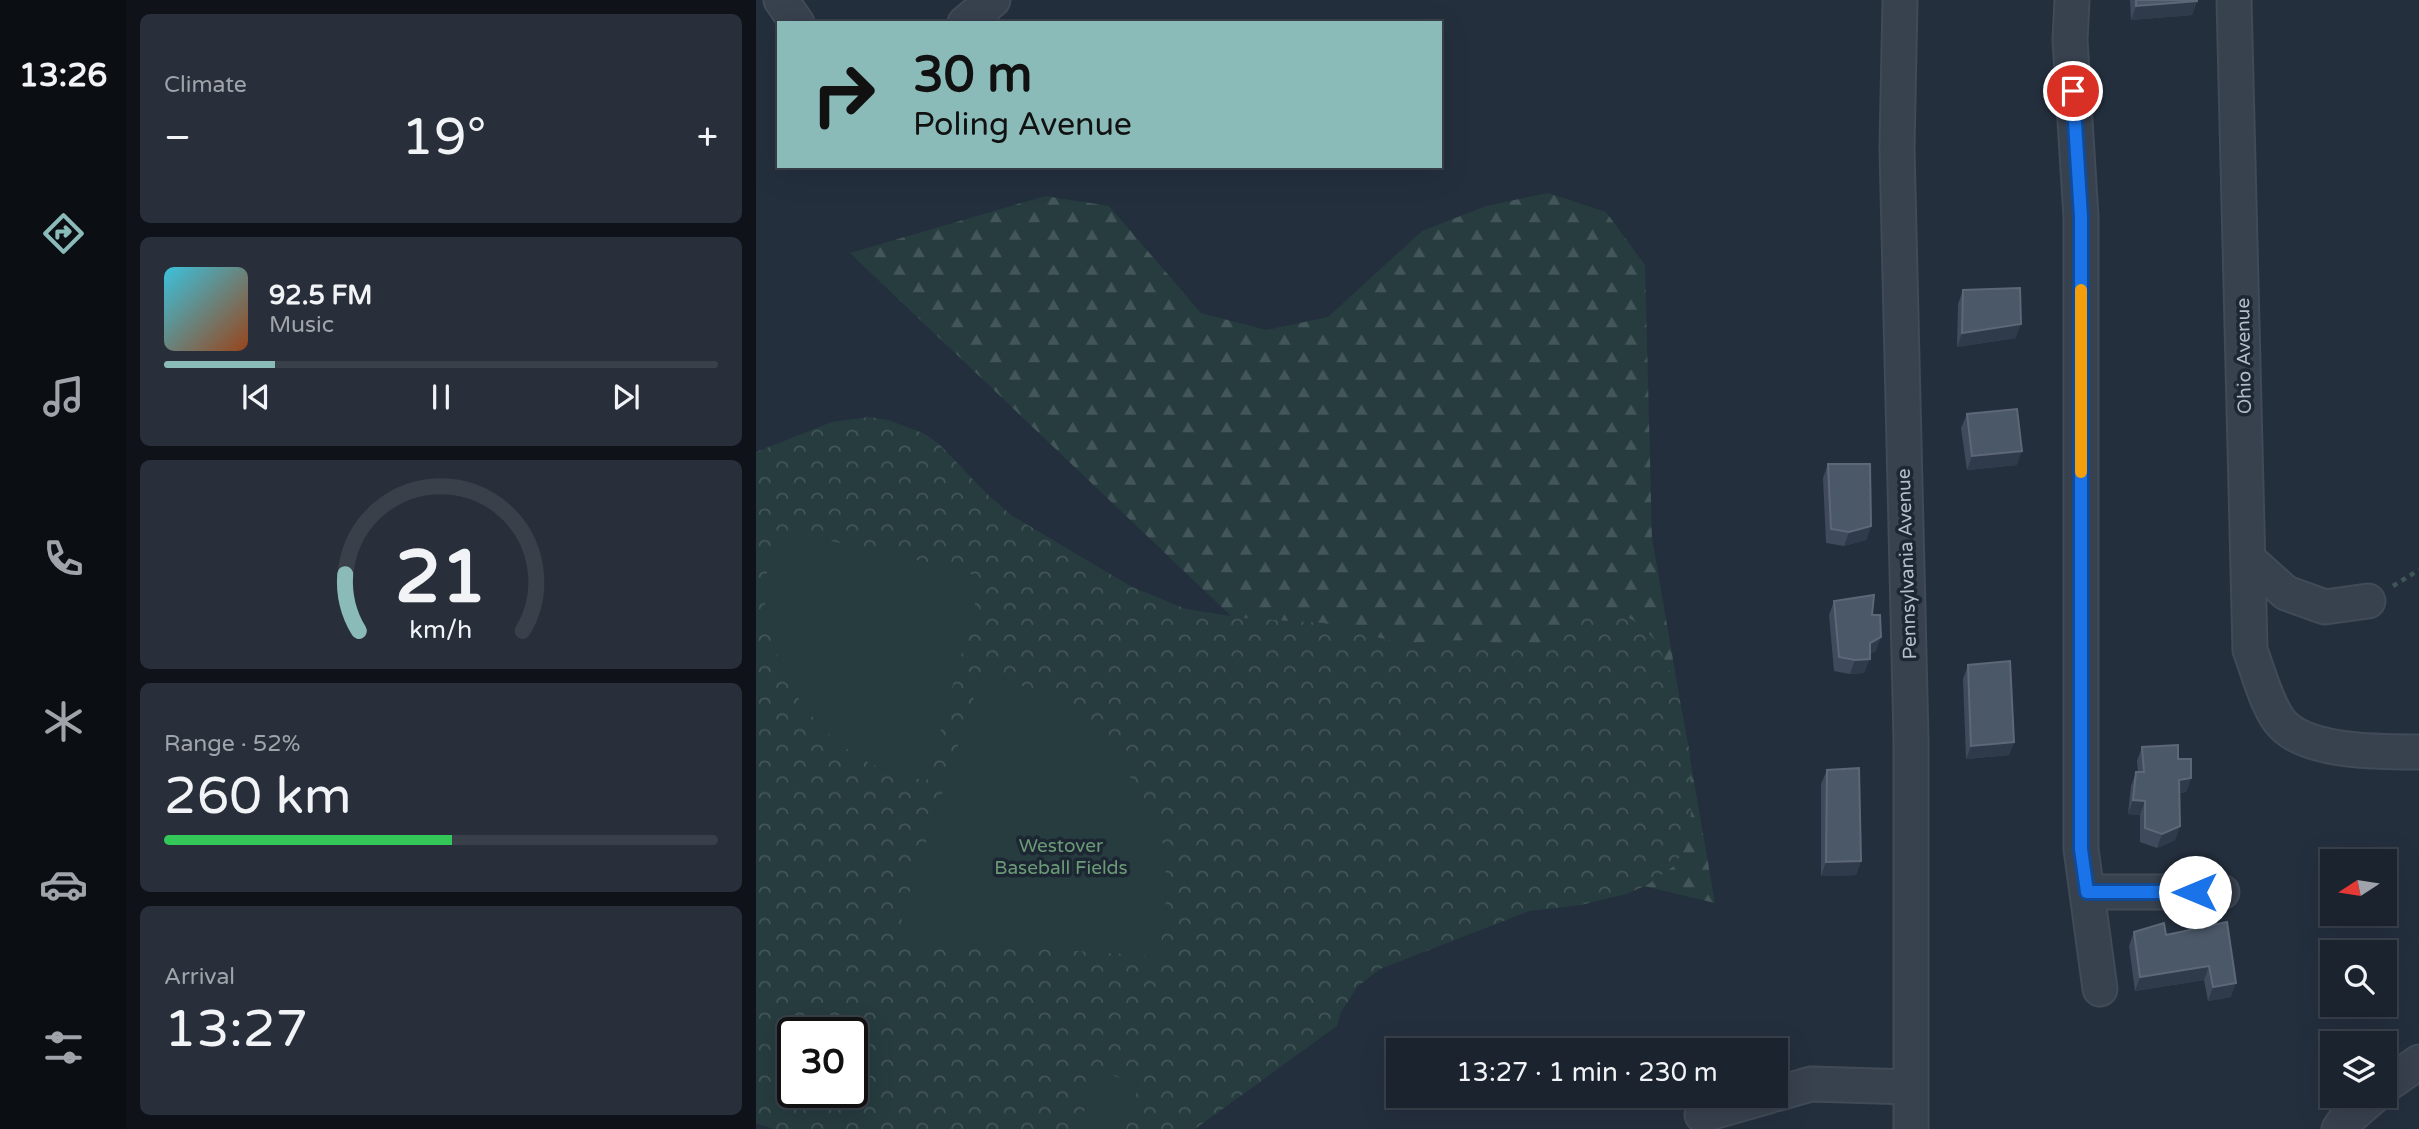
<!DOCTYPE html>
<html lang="en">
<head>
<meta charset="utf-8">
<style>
	body { margin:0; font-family:"Varela Round",sans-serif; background:#282f3a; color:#f1f3f6; height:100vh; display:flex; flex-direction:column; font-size:26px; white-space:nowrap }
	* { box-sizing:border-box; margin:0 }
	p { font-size:23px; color:#a0a4aa }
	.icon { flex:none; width:38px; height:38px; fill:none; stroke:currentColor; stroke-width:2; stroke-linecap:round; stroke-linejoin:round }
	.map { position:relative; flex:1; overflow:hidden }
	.drawer { display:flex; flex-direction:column; gap:14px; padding:14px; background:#0f1319; width:630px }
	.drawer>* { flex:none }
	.banner { position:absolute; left:21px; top:21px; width:665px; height:147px; border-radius:0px; box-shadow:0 7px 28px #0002,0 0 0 2px #39404a; background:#8bbbb9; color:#111; overflow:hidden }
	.needle { width:46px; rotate:258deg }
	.tools { position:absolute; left:1564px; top:849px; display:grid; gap:14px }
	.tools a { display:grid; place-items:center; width:77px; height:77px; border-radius:0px; background:#1b232e; box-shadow:0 7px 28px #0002,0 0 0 2px #39404a; font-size:35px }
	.speed { position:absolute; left:21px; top:1017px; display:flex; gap:14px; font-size:35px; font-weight:700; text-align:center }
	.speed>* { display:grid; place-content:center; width:91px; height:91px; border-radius:50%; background:#1b232e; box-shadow:0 7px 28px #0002,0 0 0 2px #39404a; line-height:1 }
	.speed .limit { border:4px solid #111; border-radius:10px; background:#fff; color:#111 }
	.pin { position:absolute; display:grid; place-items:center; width:60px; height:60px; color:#fff; margin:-30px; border:4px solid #fff; border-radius:50%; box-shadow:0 2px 7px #0007 }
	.me { position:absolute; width:77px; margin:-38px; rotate:270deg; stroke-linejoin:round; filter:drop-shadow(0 0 5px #0008) }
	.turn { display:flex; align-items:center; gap:24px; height:147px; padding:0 21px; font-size:32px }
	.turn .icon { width:91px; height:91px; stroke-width:2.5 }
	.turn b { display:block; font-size:49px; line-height:60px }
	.big { font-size:52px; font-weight:600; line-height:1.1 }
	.drawer .widget { flex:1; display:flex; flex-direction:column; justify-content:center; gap:10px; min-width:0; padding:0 24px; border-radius:10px; background:#282f3a }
	.drawer .dial { align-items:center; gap:0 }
	.dial svg { height:182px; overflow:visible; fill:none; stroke:#39404a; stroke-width:7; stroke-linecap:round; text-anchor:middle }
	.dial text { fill:#f1f3f6; stroke:none }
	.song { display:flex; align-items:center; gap:21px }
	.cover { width:84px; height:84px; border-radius:10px; background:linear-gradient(135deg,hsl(190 70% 55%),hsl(20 70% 35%)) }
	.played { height:7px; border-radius:4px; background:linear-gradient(90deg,#8bbbb9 20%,#39404a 20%) }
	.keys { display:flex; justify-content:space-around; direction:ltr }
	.heat { display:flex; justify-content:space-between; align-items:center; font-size:38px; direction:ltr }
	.charge { height:10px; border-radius:5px; background:linear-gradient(90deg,#34c759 52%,#39404a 0) }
	.trip { position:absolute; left:630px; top:1038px; width:402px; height:70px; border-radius:0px; background:#1b232e; box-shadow:0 7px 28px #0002,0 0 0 2px #39404a; font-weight:600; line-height:70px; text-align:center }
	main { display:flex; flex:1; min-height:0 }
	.tab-bar { display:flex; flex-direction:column; width:126px; justify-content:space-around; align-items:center; background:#0b0e12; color:#a0a4aa }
	.tab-bar .icon { width:49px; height:49px }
	.tab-bar .on { color:#8bbbb9 }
	.tab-bar b { font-size:32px; color:#f1f3f6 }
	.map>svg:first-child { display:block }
</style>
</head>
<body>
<main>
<nav class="tab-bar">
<b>13:26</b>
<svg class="icon on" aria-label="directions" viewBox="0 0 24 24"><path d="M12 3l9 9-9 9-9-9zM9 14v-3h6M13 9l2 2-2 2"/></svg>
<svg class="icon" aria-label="music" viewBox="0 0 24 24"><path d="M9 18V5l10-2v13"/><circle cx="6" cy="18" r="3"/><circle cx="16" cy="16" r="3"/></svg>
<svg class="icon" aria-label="phone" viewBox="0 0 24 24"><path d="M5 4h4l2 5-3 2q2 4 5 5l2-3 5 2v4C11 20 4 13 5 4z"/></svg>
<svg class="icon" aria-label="climate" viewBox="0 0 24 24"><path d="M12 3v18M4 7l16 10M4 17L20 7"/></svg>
<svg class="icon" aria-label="car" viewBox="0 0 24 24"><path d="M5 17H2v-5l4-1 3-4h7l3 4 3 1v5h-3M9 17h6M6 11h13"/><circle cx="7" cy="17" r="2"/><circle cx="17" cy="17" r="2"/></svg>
<svg class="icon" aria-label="filters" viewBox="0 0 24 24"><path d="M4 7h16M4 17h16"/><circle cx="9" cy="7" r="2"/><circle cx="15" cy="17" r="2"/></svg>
</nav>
<section class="drawer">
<div class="widget"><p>Climate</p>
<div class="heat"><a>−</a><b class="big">19°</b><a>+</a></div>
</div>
<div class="widget">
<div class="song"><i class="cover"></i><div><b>92.5 FM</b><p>Music</p></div></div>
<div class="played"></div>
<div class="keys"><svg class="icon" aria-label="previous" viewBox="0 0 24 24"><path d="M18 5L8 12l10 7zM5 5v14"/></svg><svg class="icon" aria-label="pause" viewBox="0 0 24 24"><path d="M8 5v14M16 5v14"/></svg><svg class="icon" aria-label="next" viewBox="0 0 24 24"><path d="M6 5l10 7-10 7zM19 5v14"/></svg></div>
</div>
<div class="widget dial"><svg viewBox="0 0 100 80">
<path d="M14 69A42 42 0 1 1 86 69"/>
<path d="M14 69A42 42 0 0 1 8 44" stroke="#8bbbb9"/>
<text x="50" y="56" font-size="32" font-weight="700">21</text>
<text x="50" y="72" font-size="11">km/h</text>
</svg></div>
<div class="widget"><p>Range · 52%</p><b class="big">260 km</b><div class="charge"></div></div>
<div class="widget"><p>Arrival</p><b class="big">13:27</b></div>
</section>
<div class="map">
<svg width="1663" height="1129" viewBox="0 0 1663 1129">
	<defs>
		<pattern id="forest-firs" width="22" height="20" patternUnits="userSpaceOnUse" patternTransform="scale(1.75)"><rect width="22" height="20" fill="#263c3f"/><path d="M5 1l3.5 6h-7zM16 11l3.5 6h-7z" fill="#435659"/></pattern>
		<pattern id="park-crowns" width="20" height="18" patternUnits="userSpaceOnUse" patternTransform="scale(1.75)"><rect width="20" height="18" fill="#263c3f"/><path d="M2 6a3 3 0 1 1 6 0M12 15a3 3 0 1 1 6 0" fill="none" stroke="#435659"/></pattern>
	</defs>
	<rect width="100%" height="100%" fill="#242f3e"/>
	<path fill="url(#forest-firs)" d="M792 193 850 212 889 265 896 538 959 903 813 868 644 777 94 253 289 196 353 206 445 313 510 330 572 317 666 231 730 206Z"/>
	<path fill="url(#park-crowns)" fill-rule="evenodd" d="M113 417 132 420 167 433 182 443 232 495 255 515 376 587 430 609 487 618 568 623 636 641 655 643 705 640 773 646 794 640 813 620 827 613 851 610 873 618 883 624 900 641 916 676 924 701 934 754 935 830 929 849 918 866 891 885 870 894 825 905 773 911 624 969 601 987 585 1012 581 1026 439 1129H18L0 1123V452L76 422ZM37 1032H96V1092H37Z"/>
	<path fill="#263c3f" d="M52 536 213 572 222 581V593L171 780C81 772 10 681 9 594 9 576 14 559 19 541Z
		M226 673C303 692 351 732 388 801 394 813 404 831 407 845 412 882 411 920 402 956L158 941 150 931 145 918Z
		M340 1071 383 1083 370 1129H323Z"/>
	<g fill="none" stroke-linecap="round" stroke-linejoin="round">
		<defs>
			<path id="minor" d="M25 0 41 23
				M1144 0 1141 148 1155 739V1129
				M1316 0 1314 40 1325 217V849L1344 989
				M1478 0 1494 650C1502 671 1512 710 1527 725 1554 753 1627 752 1663 752
				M209 23 237 0
				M1492 559 1530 593 1569 607 1612 601
				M1331 892H1466
				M1629 1086 1663 1062
				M1020 1094 1055 1084 1155 1087
				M946 1115 1013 1096
				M1583 1129 1587 1123 1618 1096"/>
		</defs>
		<use href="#minor" stroke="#414a57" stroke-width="37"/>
		<path stroke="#3f5557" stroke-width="4.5" stroke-dasharray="5 5" stroke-linecap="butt" d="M1637 586 1663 570"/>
		<use href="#minor" stroke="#38414e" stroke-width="33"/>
	</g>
	<path fill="#3f4b5c" d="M1374 0H1441V1L1436 15 1375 20Z
		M1207 290 1260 338 1201 347 1202 304Z
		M1211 414 1261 465 1211 470 1205 428Z
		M1072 464 1115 526 1110 540 1088 546 1070 543 1067 478Z
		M1078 601 1116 615 1120 651 1114 654 1108 673 1094 674 1078 671 1073 615Z
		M1212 665 1258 742 1253 755 1210 759 1207 679Z
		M1386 747 1422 759 1435 778 1430 792 1424 793V826L1419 840 1401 848 1384 842V815L1372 814 1375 786 1380 772H1382L1381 761Z
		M1071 770 1105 861 1100 875 1065 876V784Z
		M1471 922 1475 997 1452 1001 1448 980 1379 991 1373 946 1378 932 1410 935Z"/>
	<path fill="#2f3b4b" d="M1441 1 1436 15 1375 20 1380 6Z
		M1265 324 1260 338 1201 347 1206 333Z
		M1266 451 1261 465 1211 470 1216 456Z
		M1115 526 1110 540 1088 546 1093 532Z
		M1125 637 1120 651 1109 657 1114 643Z
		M1114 659 1108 673 1094 674 1099 660Z
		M1258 742 1253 755 1210 759 1215 746Z
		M1435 778 1430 792 1418 794 1423 780Z
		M1377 800 1389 801 1384 815 1372 814Z
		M1424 826 1419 840 1401 848 1406 834Z
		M1105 861 1100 875 1065 876 1070 862Z
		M1453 966 1448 980 1379 991 1384 977Z
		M1480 983 1475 997 1452 1001 1457 987Z"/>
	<path fill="#4b5868" stroke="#5c6777" stroke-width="2" d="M1380 0H1441V1L1380 6Z
		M1264 288 1265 324 1206 333 1207 290Z
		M1261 409 1266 451 1216 456 1211 414Z
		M1072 464H1114L1115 526 1093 532 1075 529Z
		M1118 595 1116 615H1124L1125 637 1114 643V659L1099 660 1083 657 1078 601Z
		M1254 661 1258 742 1215 746 1212 665Z
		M1422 745V759H1435V778L1423 780 1424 826 1406 834 1389 828V801L1377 800 1380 772H1388L1386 747Z
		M1103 768 1105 861 1070 862 1071 770Z
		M1471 922 1480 983 1457 987 1453 966 1384 977 1378 932 1408 923 1410 935Z"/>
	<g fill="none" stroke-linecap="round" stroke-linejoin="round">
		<defs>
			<path id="route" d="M1317 91 1325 217V849L1331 892H1439"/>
		</defs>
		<use href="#route" stroke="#114b97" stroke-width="18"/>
		<use href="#route" stroke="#1a73e8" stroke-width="12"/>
		<path stroke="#f59e0b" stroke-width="12" d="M1325 290V472"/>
	</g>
	<g text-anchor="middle" stroke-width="7" stroke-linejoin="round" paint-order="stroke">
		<g font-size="19" fill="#b4bcc9" stroke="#1d2633">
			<text transform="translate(1487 356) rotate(-91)" y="7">Ohio Avenue</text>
			<text transform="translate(1150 564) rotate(-92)" y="7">Pennsylvania Avenue</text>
		</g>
		<g font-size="19" fill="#6b9a76" stroke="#1d2633">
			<text x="305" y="852">Westover<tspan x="305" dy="22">Baseball Fields</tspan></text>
		</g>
	</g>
</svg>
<div class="tools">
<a><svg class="needle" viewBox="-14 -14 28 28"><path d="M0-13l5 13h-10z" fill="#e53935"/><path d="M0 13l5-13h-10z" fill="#a0a4aa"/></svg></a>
<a><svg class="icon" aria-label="search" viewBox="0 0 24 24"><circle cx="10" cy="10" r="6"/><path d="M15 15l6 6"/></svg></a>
<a><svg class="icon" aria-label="layers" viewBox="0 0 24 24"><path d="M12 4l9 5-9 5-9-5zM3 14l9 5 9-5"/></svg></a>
</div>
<div class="speed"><div class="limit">30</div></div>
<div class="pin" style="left:1317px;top:91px;background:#d93025"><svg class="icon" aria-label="arrive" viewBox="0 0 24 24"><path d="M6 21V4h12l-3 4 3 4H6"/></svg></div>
<svg class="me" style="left:1439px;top:892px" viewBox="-20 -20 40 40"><circle r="19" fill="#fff"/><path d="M0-13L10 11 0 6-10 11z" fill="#1a73e8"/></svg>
<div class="trip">13:27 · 1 min · 230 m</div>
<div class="banner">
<div class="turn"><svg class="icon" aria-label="right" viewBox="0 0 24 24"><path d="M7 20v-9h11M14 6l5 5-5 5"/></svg><div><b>30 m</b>Poling Avenue</div></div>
</div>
</div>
</main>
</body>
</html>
